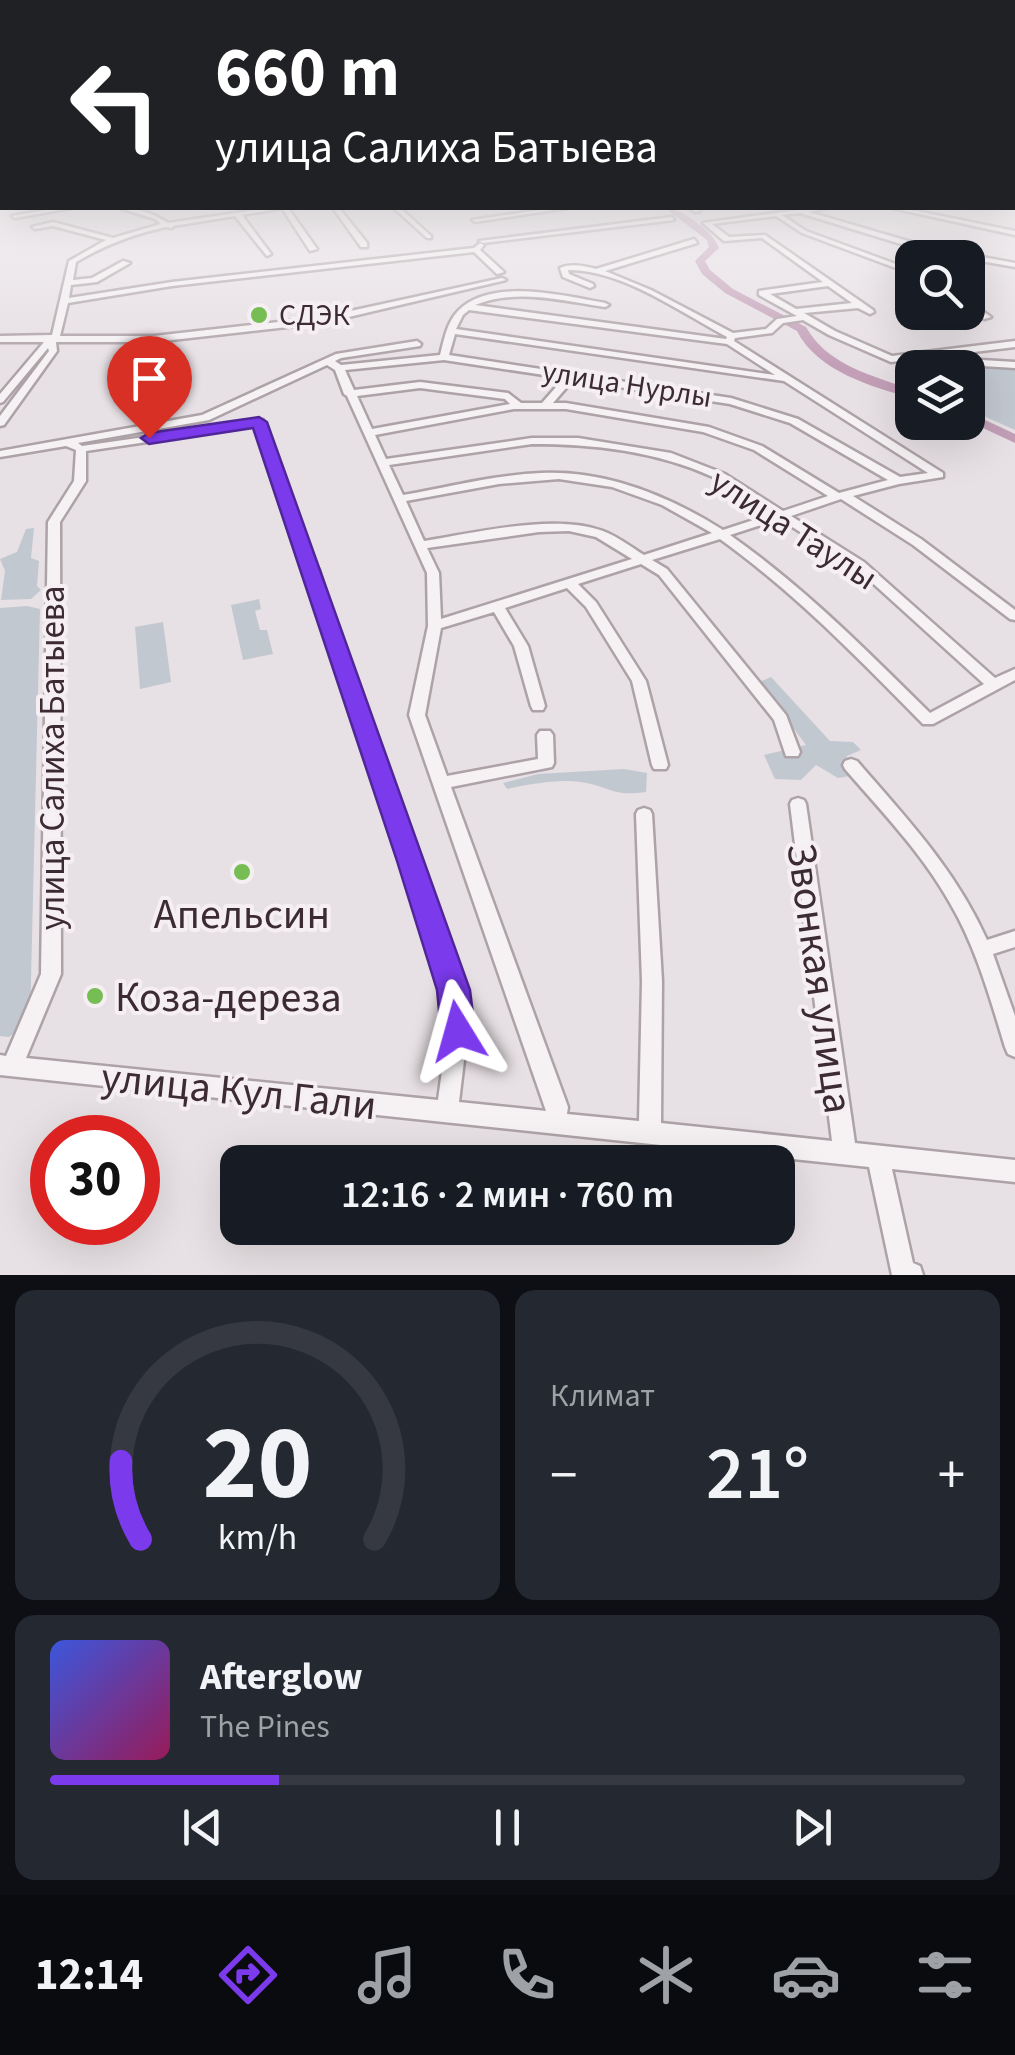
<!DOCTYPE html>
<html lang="ru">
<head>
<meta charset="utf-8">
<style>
	body { margin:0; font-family:"Source Sans 3",sans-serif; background:#242831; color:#f1f3f6; height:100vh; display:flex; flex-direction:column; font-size:38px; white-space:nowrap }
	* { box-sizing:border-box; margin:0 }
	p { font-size:32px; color:#9ea1a6 }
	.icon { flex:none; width:55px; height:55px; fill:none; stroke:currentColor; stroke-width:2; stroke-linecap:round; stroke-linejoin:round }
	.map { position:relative; height:1275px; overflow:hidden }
	.details { display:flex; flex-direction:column; gap:15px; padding:15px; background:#0d0f14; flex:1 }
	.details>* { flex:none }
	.hud { position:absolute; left:0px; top:0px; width:1015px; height:210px; box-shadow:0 10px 40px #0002; background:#202124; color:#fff; overflow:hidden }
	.controls { position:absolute; left:895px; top:240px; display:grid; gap:20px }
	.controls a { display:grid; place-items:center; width:90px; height:90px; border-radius:20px; background:#171b24; box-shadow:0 10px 40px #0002; font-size:50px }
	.speed { position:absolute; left:30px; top:1115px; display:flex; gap:20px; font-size:50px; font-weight:700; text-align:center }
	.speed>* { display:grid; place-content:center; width:130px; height:130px; border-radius:50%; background:#171b24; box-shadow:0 10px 40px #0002; line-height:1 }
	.speed .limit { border:15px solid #d22; background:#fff; color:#111 }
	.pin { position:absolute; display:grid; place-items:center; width:85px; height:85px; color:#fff; margin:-102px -42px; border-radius:50% 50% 50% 0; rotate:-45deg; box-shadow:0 0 10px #0007 }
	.pin .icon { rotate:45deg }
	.me { position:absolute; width:110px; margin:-55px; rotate:352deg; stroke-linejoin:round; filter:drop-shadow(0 0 8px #0008) }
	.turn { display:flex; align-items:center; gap:35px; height:210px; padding:0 50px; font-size:45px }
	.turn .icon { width:130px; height:130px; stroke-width:2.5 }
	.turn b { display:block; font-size:70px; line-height:85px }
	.big { font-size:75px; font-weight:600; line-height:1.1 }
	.details .tile { flex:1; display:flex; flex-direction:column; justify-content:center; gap:15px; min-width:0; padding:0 35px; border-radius:20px; background:#242831 }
	.details .dial { align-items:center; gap:0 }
	.dial svg { height:260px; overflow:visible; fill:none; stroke:#363941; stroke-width:7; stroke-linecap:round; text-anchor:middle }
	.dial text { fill:#f1f3f6; stroke:none }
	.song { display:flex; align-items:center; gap:30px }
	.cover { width:120px; height:120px; border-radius:15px; background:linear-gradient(135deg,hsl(230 70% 55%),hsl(330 70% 35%)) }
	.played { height:10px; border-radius:5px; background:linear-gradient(90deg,#7c3aed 25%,#363941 25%) }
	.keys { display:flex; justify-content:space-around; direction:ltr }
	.heat { display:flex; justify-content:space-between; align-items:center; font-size:55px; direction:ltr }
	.details .tiles { flex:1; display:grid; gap:15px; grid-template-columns:1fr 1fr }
	.tile:last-child { grid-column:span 2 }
	.trip { position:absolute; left:220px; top:1145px; width:575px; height:100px; border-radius:20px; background:#171b24; box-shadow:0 10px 40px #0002; font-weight:600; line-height:100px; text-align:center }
	.menu { display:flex; height:160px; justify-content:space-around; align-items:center; background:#090b0e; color:#9ea1a6 }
	.menu .icon { width:70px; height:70px }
	.menu .active { color:#7c3aed }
	.menu b { font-size:45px; color:#f1f3f6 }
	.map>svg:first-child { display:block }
</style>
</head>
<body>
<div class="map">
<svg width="1015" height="1275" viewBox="0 0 1015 1275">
	<rect width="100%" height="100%" fill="#e7e0e4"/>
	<path fill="#c2c8d0" d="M959 362 1015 364V430L968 409V368H947Z
		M34 528 31 558 39 561 37 586 41 590 31 599 1 600 5 571 0 559 17 552 26 529Z
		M259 599 261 609 255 611 260 630H267L273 654 243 660 231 605Z
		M27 606 40 609 30 1021 9 1037 0 1036V608Z
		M163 622 171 682 140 689 135 627Z
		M771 677 830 741 853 742 861 750 847 756 850 776 838 778 816 765 801 780 775 779 764 755 806 745 759 682Z
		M624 769 647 773 646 792C610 797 610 786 581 782 557 779 531 784 507 789L503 783 538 774Z"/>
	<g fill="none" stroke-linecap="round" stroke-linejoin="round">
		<path fill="#c39fb7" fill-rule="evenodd" d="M665 208C681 208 713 231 719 248L705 261 710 270 733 289 806 327C828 366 872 375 912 390V398C872 387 817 371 797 331L725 293 702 274 695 261 709 247 707 240Z
			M968 412 1015 434V443L968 421Z"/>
		<defs>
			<path id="minor" d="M1012 186H1015V189L1012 188Z
				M58 208H71L15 218 12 216Z
				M120 208C135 207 155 214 168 223L269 208H288L317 249 310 251 282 208 242 215 271 254 267 256 235 216 173 226 172 228 166 227C133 234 105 245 76 262L73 280 92 278 123 261 130 263 97 282 71 285 69 298 172 282 474 248 480 243 484 245 480 250 504 272 497 274 474 252 172 286 68 303 60 336H154L323 317 502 278 506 280 323 323 154 342H56L57 351 4 425 0 426V416L49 351 48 348 3 402 0 403V394L44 342H0V336L52 335 69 261 106 240 53 226 35 229 32 227 53 222 113 238 161 224 155 219Z
				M333 208H339L367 243V247H361Z
				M394 208H400L431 236V238H427Z
				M553 208H567L475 222 472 220Z
				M689 208H696L700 211 695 212Z
				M812 208H827L809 212 928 247 1015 263V267L924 251 800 213 782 215 806 231 912 270V274L802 233 776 216 712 224 729 237 765 235 873 310 874 312 870 314 858 308 804 313 835 331 892 356 1015 341V347L891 362 829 335 803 320 783 323 772 333 735 338 734 341 943 473V477L899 484 853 496 921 539 1015 610V620L1010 619 913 545 841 499 791 516 864 562 995 678 1015 669V680L933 724H923C858 658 795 593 720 539L652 560 667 569 786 715 800 752 798 756H786L774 720 659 575 641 564 578 584 596 602 646 681 668 765 666 769H654L652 765 632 681 586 607 567 588 505 608 528 646 545 706 543 710H533L531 706 514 646 494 612 441 628 425 715 447 776 538 759 537 735 540 731H550L553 735 554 763 552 767 451 787 568 1107 567 1114 639 1121 642 981 636 814 638 810 644 808 650 810 652 814 662 981 661 1123 832 1141 790 804 792 800 798 798 804 800 806 804 855 1143 1015 1160V1182L892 1169 913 1263 920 1266 923 1275H892L869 1167 0 1075V1055L6 1056 41 974 48 522 74 481 76 450 66 446 0 457V451L202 415 336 354 417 341 421 344 420 346 341 358 335 361 341 365 440 355C444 340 447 322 458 311 491 277 564 296 605 303L609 305 605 307C563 301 516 288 475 305L726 339 727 337C682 313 621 269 568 270L569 274 593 284 594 286 590 288 563 277 560 268C571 263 585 266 596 269L694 239 697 243 605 271 651 290 733 333 766 329 777 319 797 316 759 295V291L823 282 762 238 724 241 703 223ZM828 286 852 303 796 309 770 294ZM469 310 727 344 775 375 456 329 463 315ZM455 334 784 381 928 473 900 477 798 419 731 398 449 355ZM444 360 564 378 542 403H521L508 393 420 382 354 390 345 370ZM327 365 335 370 344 394 347 396 427 573 428 626 409 715 546 1111 459 1102 469 1019 464 990 386 772 362 693 354 683 319 570 311 559 263 420 82 446 78 443 209 420ZM573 380 730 404 790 423 888 480 839 493 762 446 709 427 566 403H553ZM420 388 505 399 510 404 372 429 357 396ZM514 409H566L703 432 754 450 828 496 783 511 725 474 671 453 578 438H532L386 459 375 435ZM255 426 299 559 307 570 340 684 348 694 370 772 444 990 449 1019 438 1100 26 1058 61 974 60 522 86 481V451ZM532 444C594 444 656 451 713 477 734 486 753 502 772 514L723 530C669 496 605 470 541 473 494 475 449 487 403 495L389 465ZM559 479 612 487 662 505 712 533 644 555C631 547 617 536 603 531 555 513 475 533 424 541L406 501 499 484ZM780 519 856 568 984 684 930 713C866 650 804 587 730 535ZM569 531 596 537 632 559 441 619 439 573 427 548 539 532Z
				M892 208H902L1015 231V235Z
				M672 217 674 220 483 243 479 241Z
				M968 303H971L991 317 984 319 968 308Z
				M965 359 1015 362V368L966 365 959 368H945Z
				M851 759 857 761C907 819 955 869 987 940L1015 931V947L993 954 1015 1016V1057L1008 1054 1005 1047C990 998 976 947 950 903 922 853 882 812 845 769L843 765 845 761Z"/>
		</defs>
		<use href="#minor" stroke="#ada2a8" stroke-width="5"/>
		<use href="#minor" fill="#f6f2f4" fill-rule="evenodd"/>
	</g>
	<linearGradient id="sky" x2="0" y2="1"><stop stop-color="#99acd4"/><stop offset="0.51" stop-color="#f4f1f3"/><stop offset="1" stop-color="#f4f1f3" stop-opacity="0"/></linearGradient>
	<rect width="1015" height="365" fill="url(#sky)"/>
	<path fill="#7c3aed" stroke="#51269a" stroke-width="2.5" d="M259 417 267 422 470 990 475 1031 470 1042 458 1047 446 1042 441 1031 437 990 397 861 253 428 149 444 141 438 149 433Z"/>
	<g fill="#76be53" stroke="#f5eff3" stroke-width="4">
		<circle cx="259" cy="315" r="10"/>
		<circle cx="242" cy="872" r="10"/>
		<circle cx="95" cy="996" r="10"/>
	</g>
	<g text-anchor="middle" stroke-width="8" stroke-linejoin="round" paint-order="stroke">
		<g font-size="30" fill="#3d2b34" stroke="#f5eff3" text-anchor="start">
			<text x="279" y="325">СДЭК</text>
		</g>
		<g font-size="30" fill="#3d2b34" stroke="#f5eff3">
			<text transform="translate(627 384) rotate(9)" y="10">улица Нурлы</text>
		</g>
		<g font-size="35" fill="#3d2b34" stroke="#f5eff3">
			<text transform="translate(794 529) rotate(33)" y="12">улица Таулы</text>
			<text transform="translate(52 758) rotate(-90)" y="12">улица Салиха Батыева</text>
		</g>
		<g font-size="42" fill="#3d2b34" stroke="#f5eff3">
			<text x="242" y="928">Апельсин</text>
			<text x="115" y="1011" text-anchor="start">Коза-дереза</text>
		</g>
		<g font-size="42" fill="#3d2b34" stroke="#f5eff3">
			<text transform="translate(821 978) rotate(82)" y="15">Звонкая улица</text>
			<text transform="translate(239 1090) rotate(6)" y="15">улица Кул Гали</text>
		</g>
	</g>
</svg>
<div class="controls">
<a><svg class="icon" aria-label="search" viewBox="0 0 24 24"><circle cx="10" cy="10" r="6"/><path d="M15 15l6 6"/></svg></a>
<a><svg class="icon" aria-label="layers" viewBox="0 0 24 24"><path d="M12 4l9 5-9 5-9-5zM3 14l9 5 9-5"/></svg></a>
</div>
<div class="speed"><div class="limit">30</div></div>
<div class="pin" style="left:149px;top:438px;background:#d93025"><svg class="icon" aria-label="arrive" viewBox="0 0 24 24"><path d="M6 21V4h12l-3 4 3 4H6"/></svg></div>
<svg class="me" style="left:458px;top:1031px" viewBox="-20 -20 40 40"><path d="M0-17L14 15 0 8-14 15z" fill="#7c3aed" stroke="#fff" stroke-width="4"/></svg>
<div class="trip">12:16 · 2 мин · 760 m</div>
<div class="hud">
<div class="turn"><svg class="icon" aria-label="left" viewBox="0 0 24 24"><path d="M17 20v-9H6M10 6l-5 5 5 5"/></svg><div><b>660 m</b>улица Салиха Батыева</div></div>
</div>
</div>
<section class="details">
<div class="tiles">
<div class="tile dial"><svg viewBox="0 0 100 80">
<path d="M14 69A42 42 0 1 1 86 69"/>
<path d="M14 69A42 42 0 0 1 8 45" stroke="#7c3aed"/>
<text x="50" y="56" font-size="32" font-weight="700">20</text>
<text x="50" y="72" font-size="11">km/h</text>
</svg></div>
<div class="tile"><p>Климат</p>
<div class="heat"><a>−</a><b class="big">21°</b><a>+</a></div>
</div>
<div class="tile">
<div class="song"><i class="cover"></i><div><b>Afterglow</b><p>The Pines</p></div></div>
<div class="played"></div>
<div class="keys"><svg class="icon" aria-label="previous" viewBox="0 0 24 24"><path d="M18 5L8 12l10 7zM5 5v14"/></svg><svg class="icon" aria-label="pause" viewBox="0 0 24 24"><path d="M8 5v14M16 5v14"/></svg><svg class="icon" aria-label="next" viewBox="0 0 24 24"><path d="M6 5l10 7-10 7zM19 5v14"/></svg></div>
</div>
</div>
</section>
<nav class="menu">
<b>12:14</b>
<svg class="icon active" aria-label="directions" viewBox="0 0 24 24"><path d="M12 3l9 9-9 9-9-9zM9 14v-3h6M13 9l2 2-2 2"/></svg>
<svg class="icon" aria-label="music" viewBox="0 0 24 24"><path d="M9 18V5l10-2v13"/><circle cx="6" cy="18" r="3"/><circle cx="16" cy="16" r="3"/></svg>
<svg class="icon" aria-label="phone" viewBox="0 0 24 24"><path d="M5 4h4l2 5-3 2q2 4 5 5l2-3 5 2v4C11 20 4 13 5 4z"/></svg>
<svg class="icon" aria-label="climate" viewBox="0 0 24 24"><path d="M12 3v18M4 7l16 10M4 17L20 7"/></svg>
<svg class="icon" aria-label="car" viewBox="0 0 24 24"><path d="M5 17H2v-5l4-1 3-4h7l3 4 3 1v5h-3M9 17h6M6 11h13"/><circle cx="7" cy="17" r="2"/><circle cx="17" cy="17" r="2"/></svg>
<svg class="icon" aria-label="filters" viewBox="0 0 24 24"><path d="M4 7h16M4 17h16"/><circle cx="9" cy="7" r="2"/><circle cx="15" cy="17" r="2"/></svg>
</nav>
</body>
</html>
